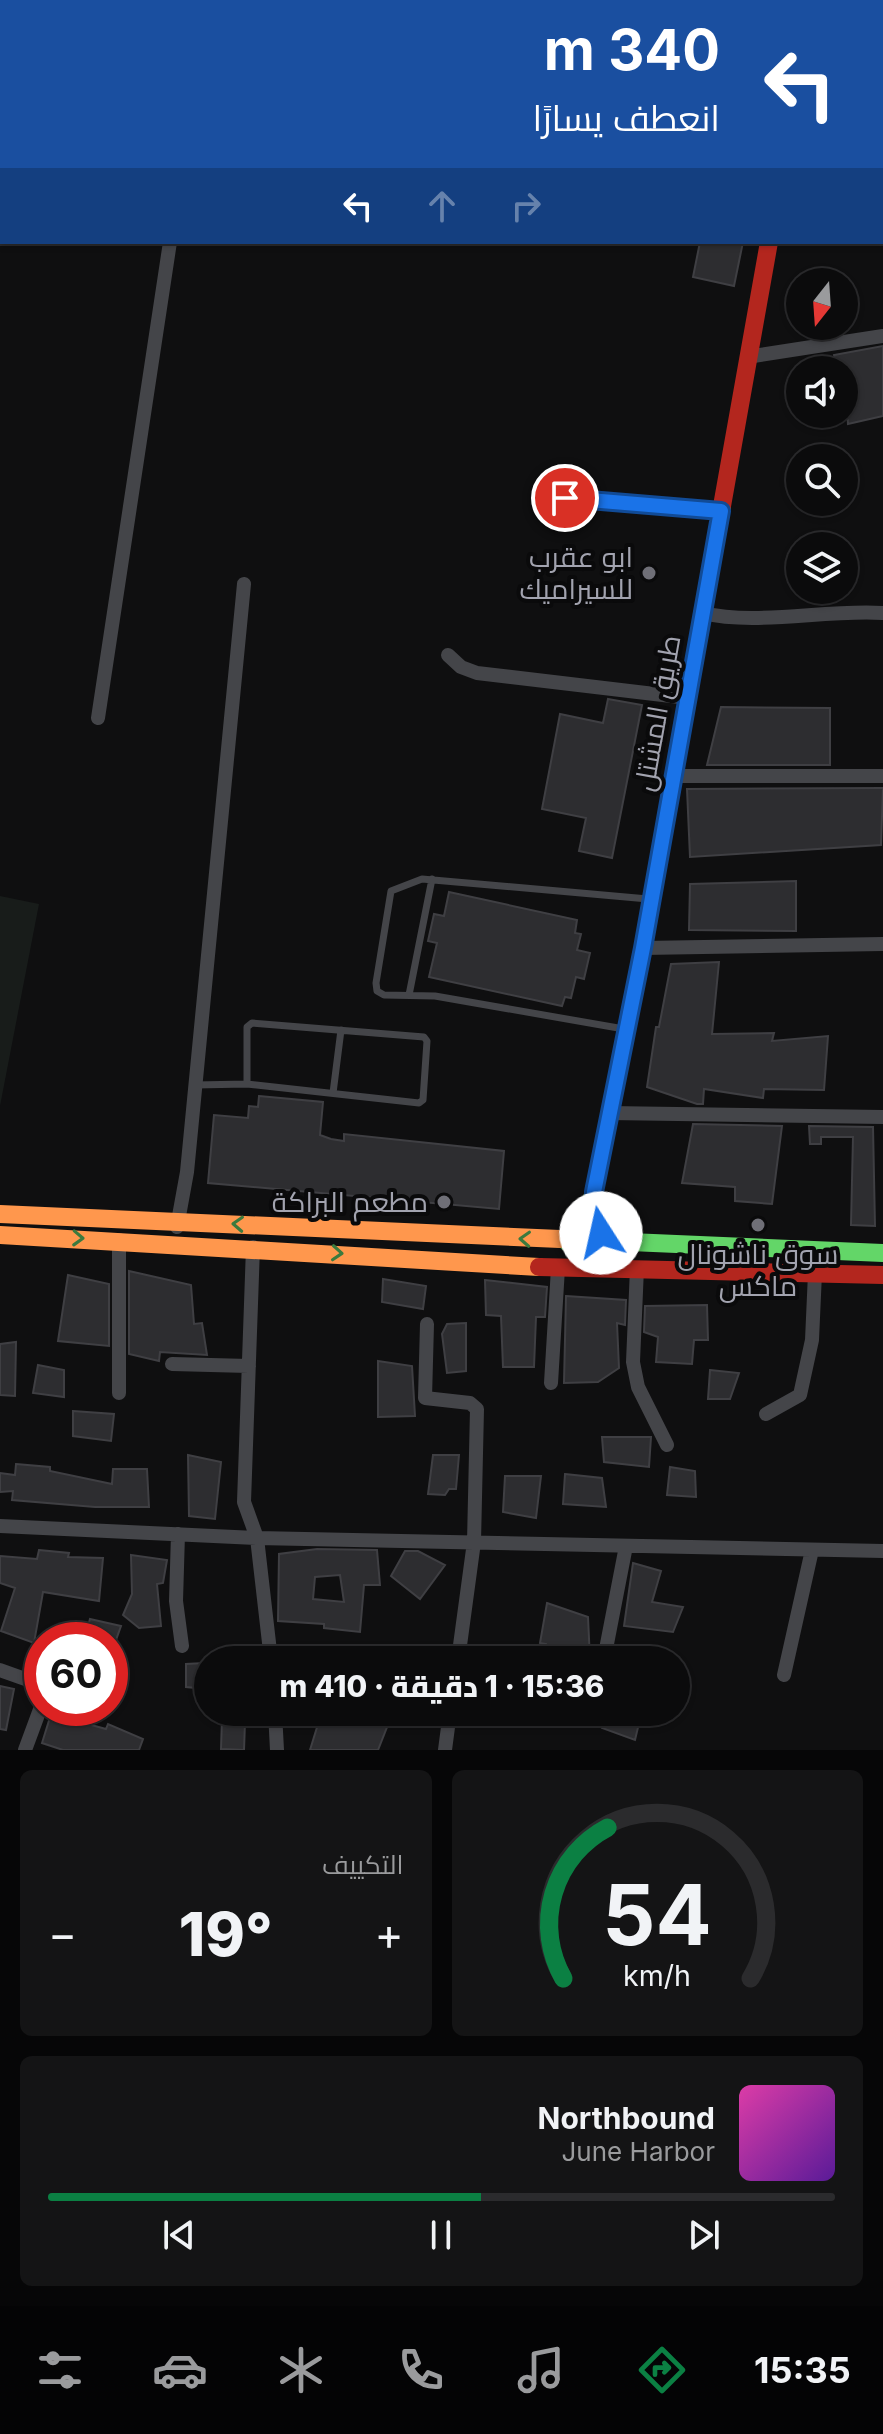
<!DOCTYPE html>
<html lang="ar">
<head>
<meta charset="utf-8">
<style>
	body { margin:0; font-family:Inter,Cairo,sans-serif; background:#141415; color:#f1f3f6; direction:rtl; height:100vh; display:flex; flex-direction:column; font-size:30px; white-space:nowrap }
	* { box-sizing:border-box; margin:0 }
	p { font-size:26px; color:#9a9b9d }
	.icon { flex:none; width:44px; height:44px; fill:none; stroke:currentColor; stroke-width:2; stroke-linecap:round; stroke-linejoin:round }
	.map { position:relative; height:1750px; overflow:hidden; direction:ltr }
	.details { display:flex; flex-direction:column; gap:20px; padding:20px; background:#060607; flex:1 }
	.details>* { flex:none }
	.hud { position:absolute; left:0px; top:0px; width:884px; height:244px; box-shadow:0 2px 6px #0004,0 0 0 2px #2b2b2d; direction:rtl; background:#1a4fa0; color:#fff; overflow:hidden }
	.needle { width:52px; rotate:197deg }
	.controls { position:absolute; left:786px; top:268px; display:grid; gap:16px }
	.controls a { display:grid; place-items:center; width:72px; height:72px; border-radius:50%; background:#0b0b0c; box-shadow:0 2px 6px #0004,0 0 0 2px #2b2b2d; font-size:40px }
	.speed { position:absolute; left:24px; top:1622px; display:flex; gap:16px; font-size:40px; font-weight:700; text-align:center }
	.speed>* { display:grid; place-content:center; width:104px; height:104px; border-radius:50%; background:#0b0b0c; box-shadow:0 2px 6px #0004,0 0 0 2px #2b2b2d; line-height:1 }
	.speed .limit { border:12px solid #d22; background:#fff; color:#111 }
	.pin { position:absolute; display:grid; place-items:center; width:68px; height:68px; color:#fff; margin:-34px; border:4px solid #fff; border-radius:50%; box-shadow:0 2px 8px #0007 }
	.me { position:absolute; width:88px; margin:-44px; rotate:350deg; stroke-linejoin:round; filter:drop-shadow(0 0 6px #0008) }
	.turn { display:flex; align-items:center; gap:28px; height:168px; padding:0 32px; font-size:36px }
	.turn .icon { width:104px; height:104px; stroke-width:2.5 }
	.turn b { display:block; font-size:56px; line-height:68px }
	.lanes { display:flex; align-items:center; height:76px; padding:0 32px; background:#0003; justify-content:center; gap:40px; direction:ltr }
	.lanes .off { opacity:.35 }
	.big { font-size:60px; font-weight:800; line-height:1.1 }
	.details .widget { flex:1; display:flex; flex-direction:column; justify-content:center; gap:12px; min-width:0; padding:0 28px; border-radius:12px; background:#141415 }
	.details .dial { align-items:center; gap:0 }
	.dial svg { height:208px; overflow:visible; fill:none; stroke:#2b2b2d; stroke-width:7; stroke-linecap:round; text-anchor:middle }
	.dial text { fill:#f1f3f6; stroke:none }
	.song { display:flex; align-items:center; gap:24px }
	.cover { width:96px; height:96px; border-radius:12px; background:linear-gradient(135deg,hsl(320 70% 55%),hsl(270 70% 35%)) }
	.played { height:8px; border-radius:4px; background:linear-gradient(90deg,#0b8043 55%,#2b2b2d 55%) }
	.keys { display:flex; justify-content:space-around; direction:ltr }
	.heat { display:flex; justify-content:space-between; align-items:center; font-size:44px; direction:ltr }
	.details .tiles { flex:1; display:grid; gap:20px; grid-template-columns:1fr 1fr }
	.widget:last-child { grid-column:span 2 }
	.trip { position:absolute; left:194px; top:1646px; width:496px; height:80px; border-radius:40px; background:#0b0b0c; box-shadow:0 2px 6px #0004,0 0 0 2px #2b2b2d; font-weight:800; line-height:80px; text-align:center; direction:rtl }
	.tabs { display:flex; height:128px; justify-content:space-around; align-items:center; background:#040405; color:#9a9b9d }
	.tabs .icon { width:56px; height:56px }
	.tabs .active { color:#0b8043 }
	.tabs b { font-size:36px; color:#f1f3f6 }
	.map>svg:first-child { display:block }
</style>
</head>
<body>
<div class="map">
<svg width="883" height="1750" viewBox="0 0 883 1750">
	<rect width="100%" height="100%" fill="#0f0f10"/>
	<path fill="#181c1a" d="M0 896 39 904 0 1106Z"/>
	<path fill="#2d2d30" stroke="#3f3f43" stroke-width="2" fill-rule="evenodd" d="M700 242H743L734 286 693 277Z
		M883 346V416L848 424 844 370H837L834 355Z
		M608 699 642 705 612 858 579 851 586 818 542 809 560 714 603 723Z
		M721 707 830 708V765H707Z
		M883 788 881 845 690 857 687 789Z
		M796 881V931L689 930 690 884Z
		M449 892 577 920 575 933 581 934 577 950 590 953 584 979 576 977 571 998 565 997 562 1006 429 977 437 943 428 941 434 914 444 916Z
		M719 962 712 1034 774 1033 772 1041 828 1036 824 1090 764 1089 763 1098 704 1089 703 1104H697L647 1087 656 1027H659L671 964Z
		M259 1096 323 1102 320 1135 331 1139 344 1141V1134L504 1151 499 1209 208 1183 214 1115 248 1118 249 1106 258 1107Z
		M693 1124 782 1126 772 1204 735 1201V1187L682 1183Z
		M809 1126 873 1127 875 1226 851 1225 853 1137H821V1144H810Z
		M129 1271 191 1285 194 1324 202 1323 207 1355 160 1352 159 1361 129 1354Z
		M68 1275 109 1284V1346L58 1341Z
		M383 1279 426 1286 423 1309 382 1302Z
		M485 1280 547 1287 545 1317H536L534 1367H503L501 1316 486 1315Z
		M566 1296 626 1300 625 1325 617 1323 619 1368 598 1382 564 1383Z
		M707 1305 708 1340H694L692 1364 656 1362 658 1337 644 1332 645 1306Z
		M466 1323V1371L447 1373 442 1334 447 1324Z
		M16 1342 15 1396 0 1395V1344Z
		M378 1361 412 1366 415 1416 378 1417Z
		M38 1365 64 1370V1397L33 1393Z
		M710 1370 739 1373 730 1399H708Z
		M73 1411 114 1414 111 1441 73 1436Z
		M602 1437H651L649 1467 604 1462Z
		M188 1455 221 1462 215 1519 189 1516Z
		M433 1455H459L456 1489H449L445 1495 428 1494Z
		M16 1464 50 1467V1471L112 1484 113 1469H147L149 1507H95L12 1500 13 1491 0 1492V1473L15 1475Z
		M670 1467 695 1471 696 1497 667 1495Z
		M565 1474 602 1478 606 1507 563 1504Z
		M505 1476H541L536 1518 503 1512Z
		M317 1549 377 1550 380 1585H364L360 1632 324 1628V1624L278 1621 279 1554ZM340 1575 344 1602 313 1599 315 1577Z
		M39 1550 69 1553 68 1557 103 1558 99 1601 43 1592 34 1643 1 1631 15 1588 0 1583V1556L37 1559Z
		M405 1551H418L445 1565 420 1599 391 1576Z
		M131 1555 167 1560 163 1583 157 1584 161 1626 139 1628 123 1615 132 1594Z
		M633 1563 661 1571 652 1602 683 1607 673 1632 624 1626Z
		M547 1603 588 1617 590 1660H544L546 1644 540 1643Z
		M90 1619 121 1626 116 1640H84Z
		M204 1663 206 1689 186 1687V1664Z
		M0 1686 14 1689 6 1730 0 1729Z
		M285 1712H393L378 1750H310L318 1724 285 1719Z
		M607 1712 641 1715 635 1740 602 1728Z
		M51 1714 106 1729 108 1724 143 1739 139 1750H63L42 1743Z
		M222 1718 245 1722 244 1750 221 1749Z"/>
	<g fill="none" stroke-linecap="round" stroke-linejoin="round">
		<path stroke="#444549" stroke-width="7" d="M409 995 432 879
			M624 1029 435 996 384 995 377 991 376 983 391 891 422 879 648 899
			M195 1085 247 1084 419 1103 423 1100 427 1041 424 1037 252 1023 247 1027V1084
			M333 1093 341 1030"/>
		<path stroke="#444549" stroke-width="14" d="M33 0 46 2
			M815 1 851 0
			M487 2V0
			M691 2 692 0
			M882 132H883
			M747 357 883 336
			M565 498 721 511
			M703 613C756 626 826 609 883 613
			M448 655 461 667 477 673 688 698
			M98 718 170 242
			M674 776H883
			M643 948 883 944
			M608 1113 883 1117
			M177 1227 187 1172 244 584
			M253 1247 244 1502 257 1538 271 1660
			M637 1268 633 1362 638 1387 667 1445
			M427 1324 425 1398 470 1403 477 1409 474 1542 458 1660
			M172 1364 249 1366
			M551 1383 558 1268
			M119 1393V1240
			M766 1414 800 1395 812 1340 815 1273
			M0 1526 257 1538 883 1551
			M178 1534 176 1601 182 1646
			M606 1649 626 1546
			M0 1670 42 1685
			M784 1675 812 1550
			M275 1712 277 1750
			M25 1750 42 1704
			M445 1750 450 1712"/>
		<path stroke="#63d668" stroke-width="18" d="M560 1239 883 1253
			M567 1242 584 1223 594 1192 643 948 722 506"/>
		<path stroke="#ff974d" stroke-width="18" d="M822 2 823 0
			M0 1214 560 1239
			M0 1235 539 1267"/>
		<path stroke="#b3261e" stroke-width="18" d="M722 506 769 242
			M539 1267 883 1275"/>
	</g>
	<defs><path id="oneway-chevron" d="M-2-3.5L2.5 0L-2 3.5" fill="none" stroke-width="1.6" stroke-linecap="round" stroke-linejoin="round" transform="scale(2)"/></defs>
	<g stroke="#3b7a3e">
		<use href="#oneway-chevron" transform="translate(238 1224) rotate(-177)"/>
		<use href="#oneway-chevron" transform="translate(78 1238) rotate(2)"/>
		<use href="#oneway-chevron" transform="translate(525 1239) rotate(-177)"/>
		<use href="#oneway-chevron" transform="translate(337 1253) rotate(4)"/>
	</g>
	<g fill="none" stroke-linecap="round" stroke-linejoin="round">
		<defs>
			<path id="route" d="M565 498 721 511 643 948 594 1192 596 1220 601 1233"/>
		</defs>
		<use href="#route" stroke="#114b97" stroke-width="20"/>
		<use href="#route" stroke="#1a73e8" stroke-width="14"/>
	</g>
	<g fill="#6f6f77" stroke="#0a0a0b" stroke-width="3">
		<circle cx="649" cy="573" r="8"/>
		<circle cx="444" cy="1202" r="8"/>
		<circle cx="758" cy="1225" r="8"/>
	</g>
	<g text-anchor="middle" stroke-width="8" stroke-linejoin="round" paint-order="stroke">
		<g font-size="28" fill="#a2a3af" stroke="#0a0a0b" text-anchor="end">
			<text x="633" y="567">ابو عقرب<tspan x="633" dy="32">للسيراميك</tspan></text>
			<text x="428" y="1212">مطعم البراكة</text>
			<text x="758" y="1264" text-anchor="middle">سوق ناشونال<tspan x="758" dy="32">ماكس</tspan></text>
		</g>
		<g font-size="28" fill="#a2a3af" stroke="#0a0a0b">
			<text transform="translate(657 713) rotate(-80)" y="10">طريق المشتل</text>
		</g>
	</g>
</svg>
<div class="controls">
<a><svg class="needle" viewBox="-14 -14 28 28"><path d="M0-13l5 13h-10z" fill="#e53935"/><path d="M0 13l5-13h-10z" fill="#9a9b9d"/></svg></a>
<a><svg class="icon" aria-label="sound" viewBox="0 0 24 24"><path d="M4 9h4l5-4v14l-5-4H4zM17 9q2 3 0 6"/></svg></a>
<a><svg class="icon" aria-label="search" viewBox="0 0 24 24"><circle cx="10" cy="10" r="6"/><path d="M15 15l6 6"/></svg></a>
<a><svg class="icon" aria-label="layers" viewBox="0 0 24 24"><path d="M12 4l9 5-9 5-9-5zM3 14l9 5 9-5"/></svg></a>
</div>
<div class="speed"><div class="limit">60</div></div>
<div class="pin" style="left:565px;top:498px;background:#d93025"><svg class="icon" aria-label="arrive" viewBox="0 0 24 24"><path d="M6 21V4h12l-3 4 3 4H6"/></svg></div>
<svg class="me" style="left:601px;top:1233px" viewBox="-20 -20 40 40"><circle r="19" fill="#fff"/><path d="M0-13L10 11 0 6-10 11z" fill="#1a73e8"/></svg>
<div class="trip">15:36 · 1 دقيقة · 410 m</div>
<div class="hud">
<div class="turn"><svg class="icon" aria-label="left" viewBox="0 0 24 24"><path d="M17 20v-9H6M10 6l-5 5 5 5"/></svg><div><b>340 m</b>انعطف يسارًا</div></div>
<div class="lanes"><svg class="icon" aria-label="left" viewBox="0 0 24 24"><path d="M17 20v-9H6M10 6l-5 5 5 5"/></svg><svg class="icon off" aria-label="ahead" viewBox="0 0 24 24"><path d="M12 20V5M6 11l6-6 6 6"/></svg><svg class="icon off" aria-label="right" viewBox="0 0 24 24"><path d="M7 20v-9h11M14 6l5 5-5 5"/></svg></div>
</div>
</div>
<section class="details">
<div class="tiles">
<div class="widget dial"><svg viewBox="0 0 100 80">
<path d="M14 69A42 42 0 1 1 86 69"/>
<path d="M14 69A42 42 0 0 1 31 11" stroke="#0b8043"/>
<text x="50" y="56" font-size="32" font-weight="700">54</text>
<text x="50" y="72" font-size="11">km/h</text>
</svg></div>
<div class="widget"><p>التكييف</p>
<div class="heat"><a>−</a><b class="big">19°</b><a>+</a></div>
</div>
<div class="widget">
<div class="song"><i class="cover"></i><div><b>Northbound</b><p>June Harbor</p></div></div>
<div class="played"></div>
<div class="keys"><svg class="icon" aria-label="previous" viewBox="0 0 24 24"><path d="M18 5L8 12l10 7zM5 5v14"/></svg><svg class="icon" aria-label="pause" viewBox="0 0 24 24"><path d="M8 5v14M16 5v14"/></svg><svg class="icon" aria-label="next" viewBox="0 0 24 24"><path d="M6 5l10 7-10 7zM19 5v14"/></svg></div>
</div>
</div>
</section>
<nav class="tabs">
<b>15:35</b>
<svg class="icon active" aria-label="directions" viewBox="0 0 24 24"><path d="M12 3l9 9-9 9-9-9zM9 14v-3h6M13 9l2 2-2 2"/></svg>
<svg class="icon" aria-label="music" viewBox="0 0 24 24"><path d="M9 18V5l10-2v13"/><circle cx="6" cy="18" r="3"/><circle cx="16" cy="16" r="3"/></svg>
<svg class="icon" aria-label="phone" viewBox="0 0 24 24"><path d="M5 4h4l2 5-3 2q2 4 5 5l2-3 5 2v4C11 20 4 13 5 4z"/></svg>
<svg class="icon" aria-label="climate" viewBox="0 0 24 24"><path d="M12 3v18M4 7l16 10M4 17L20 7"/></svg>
<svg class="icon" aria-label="car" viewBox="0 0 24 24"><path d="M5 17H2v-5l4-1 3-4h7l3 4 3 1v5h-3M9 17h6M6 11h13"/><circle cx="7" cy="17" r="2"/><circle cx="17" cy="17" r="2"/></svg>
<svg class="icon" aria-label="filters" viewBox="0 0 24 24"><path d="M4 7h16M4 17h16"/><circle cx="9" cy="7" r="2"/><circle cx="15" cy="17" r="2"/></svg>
</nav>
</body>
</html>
